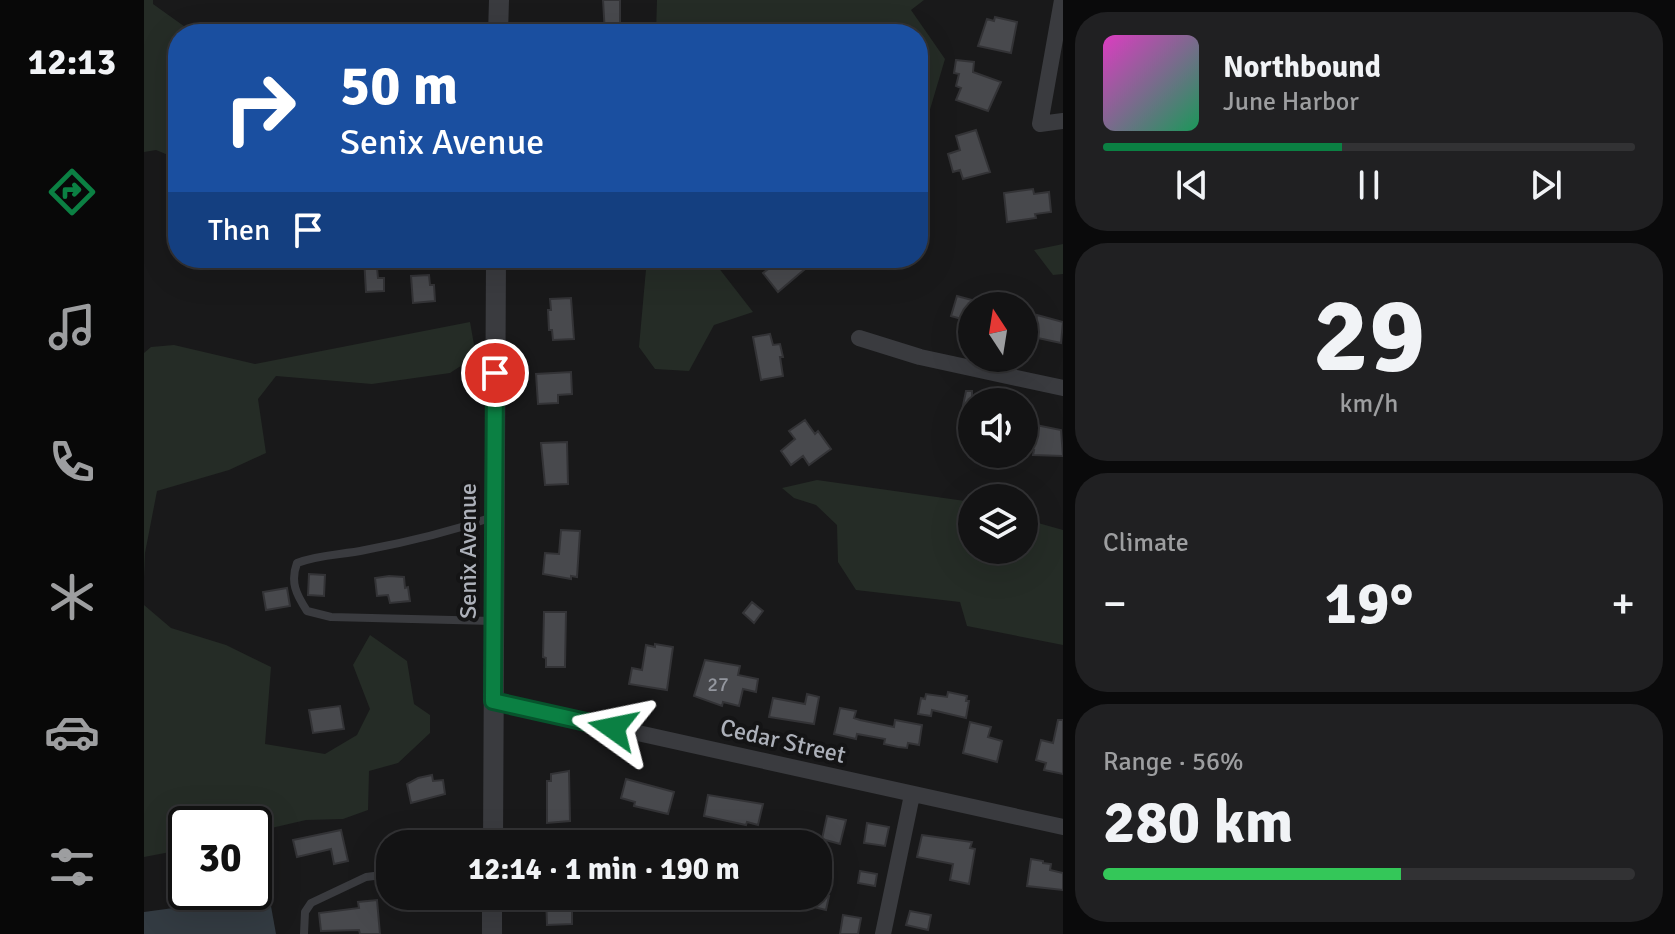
<!DOCTYPE html>
<html lang="en">
<head>
<meta charset="utf-8">
<style>
	body { margin:0; font-family:Signika,sans-serif; background:#202022; color:#f1f3f6; height:100vh; display:flex; flex-direction:column; font-size:30px; white-space:nowrap }
	* { box-sizing:border-box; margin:0 }
	p { font-size:26px; color:#9d9ea0 }
	.icon { flex:none; width:44px; height:44px; fill:none; stroke:currentColor; stroke-width:2; stroke-linecap:round; stroke-linejoin:round }
	.map { position:relative; flex:1; overflow:hidden }
	.drawer { display:flex; flex-direction:column; gap:12px; padding:12px; background:#0a0a0b; width:612px }
	.drawer>* { flex:none }
	.top-card { position:absolute; left:24px; top:24px; width:760px; height:244px; border-radius:32px; box-shadow:0 8px 32px #0002,0 0 0 2px #323234; background:#1a4fa0; color:#fff; overflow:hidden }
	.needle { width:52px; rotate:348deg }
	.buttons { position:absolute; left:814px; top:292px; display:grid; gap:16px }
	.buttons a { display:grid; place-items:center; width:80px; height:80px; border-radius:50%; background:#131314; box-shadow:0 8px 32px #0002,0 0 0 2px #323234; font-size:40px }
	.speed { position:absolute; left:24px; top:806px; display:flex; gap:16px; font-size:40px; font-weight:700; text-align:center }
	.speed>* { display:grid; place-content:center; width:104px; height:104px; border-radius:50%; background:#131314; box-shadow:0 8px 32px #0002,0 0 0 2px #323234; line-height:1 }
	.speed .limit { border:4px solid #111; border-radius:12px; background:#fff; color:#111 }
	.pin { position:absolute; display:grid; place-items:center; width:68px; height:68px; color:#fff; margin:-34px; border:4px solid #fff; border-radius:50%; box-shadow:0 2px 8px #0007 }
	.me { position:absolute; width:88px; margin:-44px; rotate:282deg; stroke-linejoin:round; filter:drop-shadow(0 0 6px #0008) }
	.turn { display:flex; align-items:center; gap:28px; height:168px; padding:0 40px; font-size:36px }
	.turn .icon { width:104px; height:104px; stroke-width:2.5 }
	.turn b { display:block; font-size:56px; line-height:68px }
	.then { display:flex; align-items:center; height:76px; padding:0 40px; background:#0003; gap:16px; font-size:30px }
	.big { font-size:60px; font-weight:700; line-height:1.1 }
	.drawer .widget { flex:1; display:flex; flex-direction:column; justify-content:center; gap:12px; min-width:0; padding:0 28px; border-radius:32px; background:#202022 }
	.drawer .dial { align-items:center; gap:0 }
	.dial b { font-size:104px; line-height:1 }
	.song { display:flex; align-items:center; gap:24px }
	.cover { width:96px; height:96px; border-radius:12px; background:linear-gradient(135deg,hsl(310 70% 55%),hsl(150 70% 35%)) }
	.played { height:8px; border-radius:4px; background:linear-gradient(90deg,#0b8043 45%,#323234 45%) }
	.keys { display:flex; justify-content:space-around; direction:ltr }
	.heat { display:flex; justify-content:space-between; align-items:center; font-size:44px; direction:ltr }
	.charge { height:12px; border-radius:6px; background:linear-gradient(90deg,#34c759 56%,#323234 0) }
	.trip { position:absolute; left:232px; top:830px; width:456px; height:80px; border-radius:32px; background:#131314; box-shadow:0 8px 32px #0002,0 0 0 2px #323234; font-weight:700; line-height:80px; text-align:center }
	main { display:flex; flex:1; min-height:0 }
	.dock { display:flex; flex-direction:column; width:144px; justify-content:space-around; align-items:center; background:#080808; color:#9d9ea0 }
	.dock .icon { width:56px; height:56px }
	.dock .selected { color:#0b8043 }
	.dock b { font-size:36px; color:#f1f3f6 }
	.map>svg:first-child { display:block }
</style>
</head>
<body>
<main>
<nav class="dock">
<b>12:13</b>
<svg class="icon selected" aria-label="directions" viewBox="0 0 24 24"><path d="M12 3l9 9-9 9-9-9zM9 14v-3h6M13 9l2 2-2 2"/></svg>
<svg class="icon" aria-label="music" viewBox="0 0 24 24"><path d="M9 18V5l10-2v13"/><circle cx="6" cy="18" r="3"/><circle cx="16" cy="16" r="3"/></svg>
<svg class="icon" aria-label="phone" viewBox="0 0 24 24"><path d="M5 4h4l2 5-3 2q2 4 5 5l2-3 5 2v4C11 20 4 13 5 4z"/></svg>
<svg class="icon" aria-label="climate" viewBox="0 0 24 24"><path d="M12 3v18M4 7l16 10M4 17L20 7"/></svg>
<svg class="icon" aria-label="car" viewBox="0 0 24 24"><path d="M5 17H2v-5l4-1 3-4h7l3 4 3 1v5h-3M9 17h6M6 11h13"/><circle cx="7" cy="17" r="2"/><circle cx="17" cy="17" r="2"/></svg>
<svg class="icon" aria-label="filters" viewBox="0 0 24 24"><path d="M4 7h16M4 17h16"/><circle cx="9" cy="7" r="2"/><circle cx="15" cy="17" r="2"/></svg>
</nav>
<div class="map">
<svg width="919" height="934" viewBox="0 0 919 934">
	<rect width="100%" height="100%" fill="#19191a"/>
	<path fill="#252c26" d="M0 0H9V4L51 34H34V88L24 105 32 140H34V159L12 150 0 152Z
		M513 0H780L767 10 801 59 776 143 774 34H512Z
		M919 244V274L909 275 890 250Z
		M503 258H567L609 312 570 325 545 371 511 369 495 347Z
		M326 322 332 356 306 373 228 384 132 376 114 399 122 453 85 470 13 491 1 553 0 578V353L7 347 30 345 111 364Z
		M673 480 828 502V550H880V519L919 530V645L823 626 816 602 712 590 694 562 693 525 672 505 650 498 638 488Z
		M0 605 27 628 82 645 127 667 121 744 181 754 213 735 226 709 209 665 226 635 263 661 270 704 286 715V733L254 763 225 771 224 810 199 819 162 820 110 832V824H42V849L0 857Z"/>
	<path fill="#333b42" d="M125 895 132 934H0V912Z"/>
	<path fill="#48494d" stroke="#333336" stroke-width="2" d="M459 0H476V34H461Z
		M851 17 873 22 867 53 834 46 843 19 850 21Z
		M812 60 830 62 829 72 857 82 844 111 812 100 817 88 812 86 815 74 810 73Z
		M832 130 846 172 819 179 816 170 809 172 804 154 816 150 812 136Z
		M889 189 890 194 905 192 907 212 891 214 892 218 863 222 860 193Z
		M220 258H232L234 278H240V291L222 292Z
		M639 258H674L634 292 619 273Z
		M285 275 286 285H290L291 301 269 303 267 276Z
		M813 296 828 300V322L807 316Z
		M427 298 430 339 409 340 408 330H405L404 310H407L406 299Z
		M893 315 919 322 917 343 889 337Z
		M626 334 629 345 636 344 639 357H636L639 376 617 380 609 337Z
		M427 372 428 394 414 395V403L394 404 392 374Z
		M822 391H828V433L814 430Z
		M661 420 671 434 674 431 687 449 665 465 659 456 647 465 637 451 651 439 645 431Z
		M882 423 917 430 919 456 889 455 890 450 880 448Z
		M423 442 424 484 401 485 397 443Z
		M417 530 436 531 433 577 427 576V579L399 574 401 553 415 554Z
		M165 574 181 575 180 596 164 595Z
		M245 576 260 577 261 588 264 587 266 601 246 603 244 595 233 596 231 578Z
		M143 588 146 606 122 610 119 592Z
		M608 602 619 611 610 623 599 613Z
		M400 612H422L421 667H402V658L399 657Z
		M511 644 529 647 523 690 485 684 488 668 498 670 502 645 511 647Z
		M561 660 596 666 594 675 614 679 612 692 599 689 595 706 579 702 578 706 550 696Z
		M804 692 823 696 822 701H825L822 718 788 710 787 716 774 714 777 698 781 699 782 694 803 697Z
		M663 694 675 697 670 724 625 717 629 698 661 704Z
		M196 706 200 729 169 733 165 710Z
		M696 708 712 711 710 718 716 720 750 727 751 720 778 725 775 745 764 743 763 748 754 747 740 744 741 739 713 734 712 739 690 734Z
		M914 720H919V774L900 770 902 763 892 760 897 740 909 743Z
		M826 722 847 727 844 737 858 741 853 762 819 753Z
		M425 771 426 821 403 823V781H407V774Z
		M288 775 289 781 299 780 301 794 267 803 263 784 274 778Z
		M482 779 530 792 524 814 490 806 491 802 477 798Z
		M564 795 619 804 614 825 603 822 602 825 560 816Z
		M683 816 702 820 696 844 678 839Z
		M723 823 745 827 741 846 720 843Z
		M197 830 204 861 190 864 187 849 153 857 149 840Z
		M778 835 828 842 826 848 831 849 825 884 806 880 809 864 773 857Z
		M887 859 899 861V863L907 864 906 870 919 873V890L883 886Z
		M716 871 733 874 731 886 714 883Z
		M402 896H428V924L403 925Z
		M645 896H685L682 910 645 901Z
		M233 900 236 934H216L215 930 177 931 175 913 215 908 214 902Z
		M766 911 787 915 784 930 762 925Z
		M699 915 717 918 714 934H696Z"/>
	<g fill="none" stroke-linecap="round" stroke-linejoin="round">
		<path stroke="#3a3b3f" stroke-width="8" d="M349 621 187 617 163 611C152 594 146 582 153 563 176 554 198 555 221 550 264 542 308 531 349 517
			M160 934 161 912 167 903 222 877 246 874"/>
		<path stroke="#3a3b3f" stroke-width="16" d="M918 0 896 124 919 121
			M715 338 776 357 919 388
			M349 701 919 827
			M739 934 768 795"/>
		<path stroke="#3a3b3f" stroke-width="20" d="M354 34 355 0
			M349 844 352 258
			M348 934V896"/>
	</g>
	<g fill="none" stroke-linecap="round" stroke-linejoin="round">
		<defs>
			<path id="route" d="M351 373 349 701 469 728"/>
		</defs>
		<use href="#route" stroke="#07532c" stroke-width="20"/>
		<use href="#route" stroke="#0b8043" stroke-width="14"/>
	</g>
	<g text-anchor="middle" stroke-width="8" stroke-linejoin="round" paint-order="stroke">
		<g font-size="20" fill="#93969e">
			<text x="574" y="691">27</text>
		</g>
		<g font-size="24" fill="#acb0b9" stroke="#141415">
			<text transform="translate(324 551) rotate(-90)" y="8">Senix Avenue</text>
			<text transform="translate(639 741) rotate(13)" y="8">Cedar Street</text>
		</g>
	</g>
</svg>
<div class="buttons">
<a><svg class="needle" viewBox="-14 -14 28 28"><path d="M0-13l5 13h-10z" fill="#e53935"/><path d="M0 13l5-13h-10z" fill="#9d9ea0"/></svg></a>
<a><svg class="icon" aria-label="sound" viewBox="0 0 24 24"><path d="M4 9h4l5-4v14l-5-4H4zM17 9q2 3 0 6"/></svg></a>
<a><svg class="icon" aria-label="layers" viewBox="0 0 24 24"><path d="M12 4l9 5-9 5-9-5zM3 14l9 5 9-5"/></svg></a>
</div>
<div class="speed"><div class="limit">30</div></div>
<div class="pin" style="left:351px;top:373px;background:#d93025"><svg class="icon" aria-label="arrive" viewBox="0 0 24 24"><path d="M6 21V4h12l-3 4 3 4H6"/></svg></div>
<svg class="me" style="left:469px;top:728px" viewBox="-20 -20 40 40"><path d="M0-17L14 15 0 8-14 15z" fill="#0b8043" stroke="#fff" stroke-width="4"/></svg>
<div class="trip">12:14 · 1 min · 190 m</div>
<div class="top-card">
<div class="turn"><svg class="icon" aria-label="right" viewBox="0 0 24 24"><path d="M7 20v-9h11M14 6l5 5-5 5"/></svg><div><b>50 m</b>Senix Avenue</div></div>
<div class="then">Then<svg class="icon" aria-label="arrive" viewBox="0 0 24 24"><path d="M6 21V4h12l-3 4 3 4H6"/></svg></div>
</div>
</div>
<section class="drawer">
<div class="widget">
<div class="song"><i class="cover"></i><div><b>Northbound</b><p>June Harbor</p></div></div>
<div class="played"></div>
<div class="keys"><svg class="icon" aria-label="previous" viewBox="0 0 24 24"><path d="M18 5L8 12l10 7zM5 5v14"/></svg><svg class="icon" aria-label="pause" viewBox="0 0 24 24"><path d="M8 5v14M16 5v14"/></svg><svg class="icon" aria-label="next" viewBox="0 0 24 24"><path d="M6 5l10 7-10 7zM19 5v14"/></svg></div>
</div>
<div class="widget dial"><b>29</b><p>km/h</p></div>
<div class="widget"><p>Climate</p>
<div class="heat"><a>−</a><b class="big">19°</b><a>+</a></div>
</div>
<div class="widget"><p>Range · 56%</p><b class="big">280 km</b><div class="charge"></div></div>
</section>
</main>
</body>
</html>
